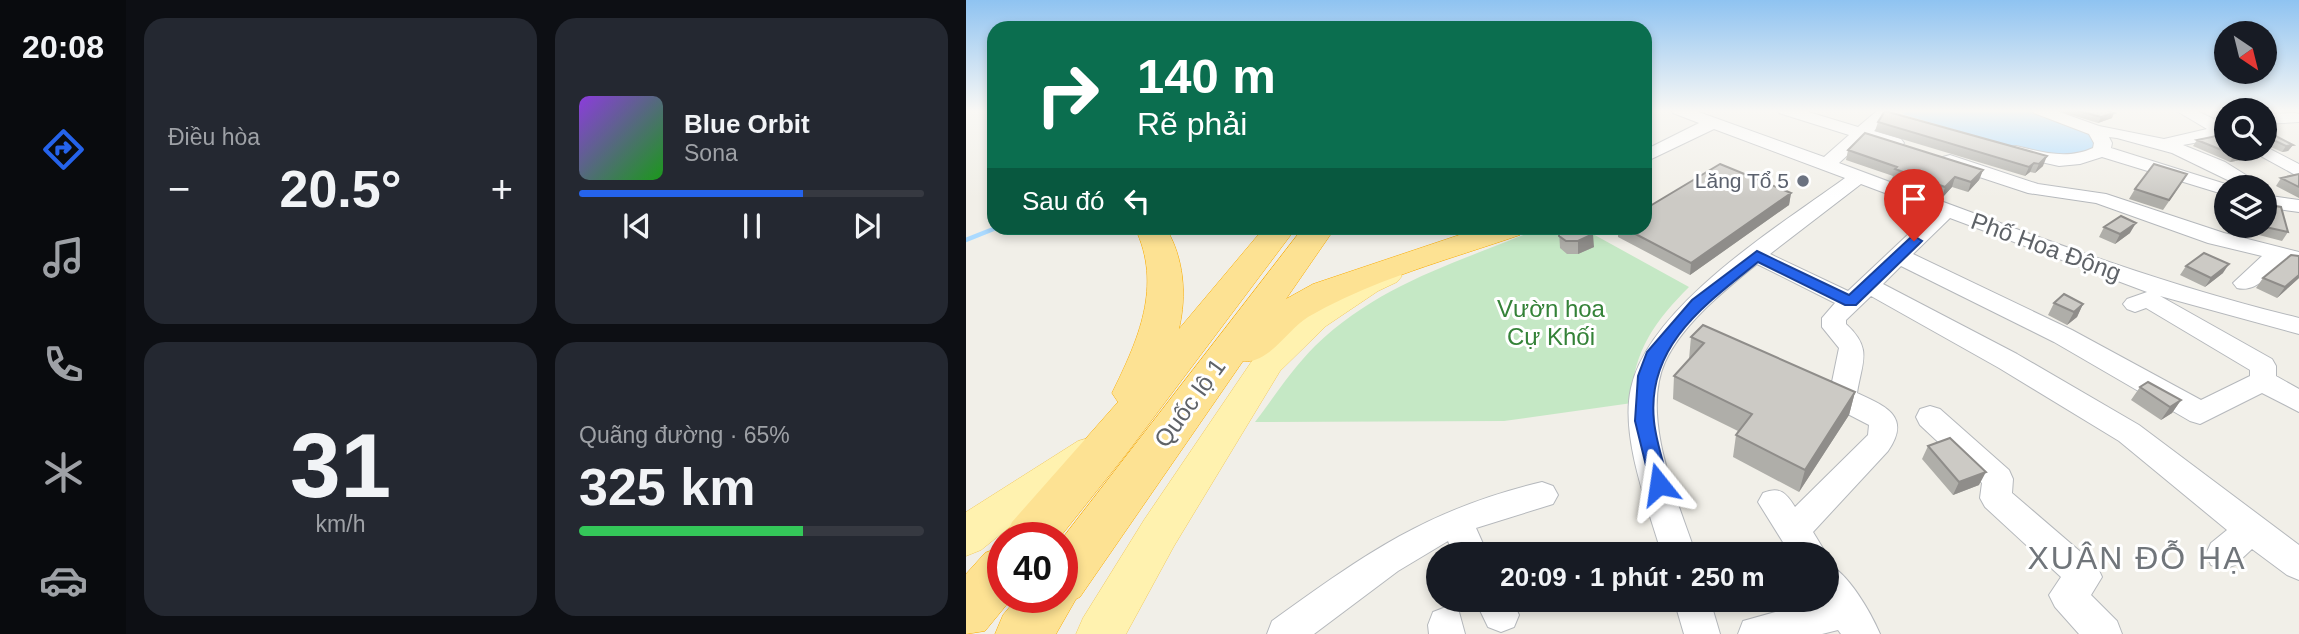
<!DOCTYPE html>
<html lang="vi">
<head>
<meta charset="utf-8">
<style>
	body { margin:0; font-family:Helvetica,sans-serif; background:#242831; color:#f1f3f6; height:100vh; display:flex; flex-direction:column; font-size:26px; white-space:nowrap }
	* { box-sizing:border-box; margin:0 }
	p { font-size:23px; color:#9ea1a6 }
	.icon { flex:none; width:38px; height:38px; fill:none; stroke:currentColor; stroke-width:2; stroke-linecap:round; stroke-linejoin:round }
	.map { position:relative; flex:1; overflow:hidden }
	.side { display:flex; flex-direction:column; gap:18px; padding:18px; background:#0d0f14; width:840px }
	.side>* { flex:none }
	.top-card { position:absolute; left:21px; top:21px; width:665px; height:214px; border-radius:21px; box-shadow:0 4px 10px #0003; background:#0b6e4f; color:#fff; overflow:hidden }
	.needle { width:46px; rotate:145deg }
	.fabs { position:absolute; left:1248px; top:21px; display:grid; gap:14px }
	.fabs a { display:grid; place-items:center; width:63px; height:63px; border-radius:50%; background:#171b24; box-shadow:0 4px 10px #0003; font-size:35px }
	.speed { position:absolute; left:21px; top:522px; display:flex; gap:14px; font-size:35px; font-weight:700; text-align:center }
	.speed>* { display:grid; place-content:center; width:91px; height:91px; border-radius:50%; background:#171b24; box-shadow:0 4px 10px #0003; line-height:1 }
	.speed .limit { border:10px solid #d22; background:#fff; color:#111 }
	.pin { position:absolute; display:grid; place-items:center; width:60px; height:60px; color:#fff; margin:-72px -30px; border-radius:50% 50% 50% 0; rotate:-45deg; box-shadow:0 0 7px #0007 }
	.pin .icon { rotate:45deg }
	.me { position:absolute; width:77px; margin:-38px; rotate:345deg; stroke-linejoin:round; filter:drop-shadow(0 0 5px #0008) }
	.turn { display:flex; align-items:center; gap:24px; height:147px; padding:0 35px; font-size:32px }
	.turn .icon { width:91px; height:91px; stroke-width:2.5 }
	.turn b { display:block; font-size:49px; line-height:60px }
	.then { display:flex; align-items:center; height:66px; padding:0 35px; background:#0003; gap:14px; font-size:26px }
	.big { font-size:52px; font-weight:700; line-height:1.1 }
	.side .widget { flex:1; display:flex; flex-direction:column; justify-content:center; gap:10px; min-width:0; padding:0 24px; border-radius:21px; background:#242831 }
	.side .dial { align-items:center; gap:0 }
	.dial b { font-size:91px; line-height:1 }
	.song { display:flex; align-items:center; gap:21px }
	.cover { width:84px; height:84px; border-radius:10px; background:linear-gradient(135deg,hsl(270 70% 55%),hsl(120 70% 35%)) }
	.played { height:7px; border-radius:4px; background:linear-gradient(90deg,#2563eb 65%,#363941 65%) }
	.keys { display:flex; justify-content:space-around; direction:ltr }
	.heat { display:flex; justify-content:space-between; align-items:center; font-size:38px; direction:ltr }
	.charge { height:10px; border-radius:5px; background:linear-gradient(90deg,#34c759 65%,#363941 0) }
	.side .tiles { flex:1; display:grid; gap:18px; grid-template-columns:repeat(2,1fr) }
	.trip { position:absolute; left:460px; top:542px; width:413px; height:70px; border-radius:35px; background:#171b24; box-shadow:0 4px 10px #0003; font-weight:700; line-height:70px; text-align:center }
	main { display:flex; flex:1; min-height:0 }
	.tabs { display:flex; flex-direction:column; width:126px; justify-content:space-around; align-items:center; background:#090b0e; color:#9ea1a6 }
	.tabs .icon { width:49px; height:49px }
	.tabs .current { color:#2563eb }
	.tabs b { font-size:32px; color:#f1f3f6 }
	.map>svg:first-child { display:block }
</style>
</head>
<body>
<main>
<nav class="tabs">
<b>20:08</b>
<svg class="icon current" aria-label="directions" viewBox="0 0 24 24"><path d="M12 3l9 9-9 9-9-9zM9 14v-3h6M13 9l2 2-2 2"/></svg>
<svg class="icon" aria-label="music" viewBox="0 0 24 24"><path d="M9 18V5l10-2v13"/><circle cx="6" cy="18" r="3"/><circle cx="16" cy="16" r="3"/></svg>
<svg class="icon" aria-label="phone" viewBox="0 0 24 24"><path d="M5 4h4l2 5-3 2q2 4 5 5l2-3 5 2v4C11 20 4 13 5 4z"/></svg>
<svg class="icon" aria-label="climate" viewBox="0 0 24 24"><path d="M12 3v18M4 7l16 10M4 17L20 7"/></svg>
<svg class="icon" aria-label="car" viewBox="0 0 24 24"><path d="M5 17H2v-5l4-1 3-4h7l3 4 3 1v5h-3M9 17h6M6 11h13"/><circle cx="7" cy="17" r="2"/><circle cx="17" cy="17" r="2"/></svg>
</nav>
<section class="side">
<div class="tiles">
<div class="widget"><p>Điều hòa</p>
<div class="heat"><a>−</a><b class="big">20.5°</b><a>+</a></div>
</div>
<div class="widget">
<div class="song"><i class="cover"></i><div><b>Blue Orbit</b><p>Sona</p></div></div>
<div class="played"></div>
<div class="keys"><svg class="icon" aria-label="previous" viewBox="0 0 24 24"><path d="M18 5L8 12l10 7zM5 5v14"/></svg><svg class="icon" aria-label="pause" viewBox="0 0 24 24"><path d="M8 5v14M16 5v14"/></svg><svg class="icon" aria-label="next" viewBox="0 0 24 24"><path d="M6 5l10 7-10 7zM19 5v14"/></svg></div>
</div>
<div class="widget dial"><b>31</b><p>km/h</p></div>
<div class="widget"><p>Quãng đường · 65%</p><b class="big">325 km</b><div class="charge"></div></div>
</div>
</section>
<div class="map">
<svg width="1333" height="634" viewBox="0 0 1333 634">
	<rect width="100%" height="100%" fill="#f1efe8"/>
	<path fill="#c5e8c5" d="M575 228H616L723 287C690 320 665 353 666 403L538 421 289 422C308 397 326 369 349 346 414 283 493 262 575 228Z"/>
	<path fill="#aadaff" d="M944 110H1069L1126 136 1131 143 1128 150 1108 157 1062 152 936 114Z"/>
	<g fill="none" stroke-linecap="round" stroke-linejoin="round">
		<path stroke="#aadaff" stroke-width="4.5" d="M0 240 30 228"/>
		<defs>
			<path id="minor" d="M705 110H727L858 157 883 135 813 113 811 110H836L892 127 912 110H929L908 131 935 139 938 143 935 147 929 148 899 139 873 163C1025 219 1175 280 1333 318V334L1194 296 1306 359 1310 366V376L1333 389V412L1296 393 1234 424 1224 421 1088 342 935 266 917 284 1051 354 1173 425 1333 545V580L1321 575 1286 549 1269 565 1257 569 1245 565 1240 554 1245 543 1261 530 1153 441 1033 368 905 296 880 320V324C907 349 896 361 891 393 919 406 946 416 922 451L847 532 861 555H825L792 502 797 493C814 486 820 493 829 507L902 435 903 425 847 396 843 389 847 382 857 379 866 382 873 348 856 327V318L869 303 791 264C758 291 717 323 699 362 674 418 712 501 730 555H696C682 507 654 437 665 388 683 306 813 226 879 178L748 129 679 162V150L733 123 707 113ZM895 184 967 211 882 291 804 254ZM984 218 1181 292 1161 299 1157 304 1161 309 1169 312 1180 308 1284 370V376L1235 400 1106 330 947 254Z
				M1066 110H1088L1133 126 1198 139 1241 129 1209 110H1229L1260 125V137L1217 145 1259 162 1299 187H1276L1206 153 1151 138 1143 137 1146 143 1145 148 1269 187H1260V195L1136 157 1114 164 1093 166 1044 155 1041 151 1044 147 1050 146C1076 152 1101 160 1127 148L1128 143 1123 134 1068 113Z
				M1298 114 1330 113 1333 114V122L1298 124Z
				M1298 146 1333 164V177L1282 149H1298Z
				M984 155 1072 184 1140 194 1258 233 1333 252V266L1317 262C1303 274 1290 293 1271 288L1267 283 1296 256 1242 243 1130 203 1062 193 977 165 975 161 977 157Z
				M1298 195 1333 200V212L1298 207Z
				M964 406 974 409 1043 470 1047 479 1046 493 1131 566 1136 577 1125 595 1151 621 1156 634H1113L1089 607 1083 595 1095 577 1019 507 1014 498 1016 483 954 425 950 417 954 409Z
				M576 482 587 486 592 495 587 504 510 528 522 555H488L482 541 432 571 348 634H301L306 621C399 554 462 509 576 482Z
				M861 564C882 572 905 613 914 634H875L872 630 856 634H772L777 621 852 600H861Z
				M509 600H546L553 615 548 627 535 632 522 627Z
				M708 600H744L754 634H718Z
				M480 607 493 612 499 634H463L462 625 467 612Z"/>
			<path id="major" d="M421 267 431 270 436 276 431 282 412 291 360 326 314 371 208 546 160 634H110L117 618 178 520 290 355 338 312 390 277Z
				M126 437 140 441 145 452 140 463 46 525 15 550 0 556V512L112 441Z"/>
			<path id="highway" d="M169 228H200C218 258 221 295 213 329L298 228H330L161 453 94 537H39L46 522 152 402 146 393C172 340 197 286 169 228Z
				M337 228H369L320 299 347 284 514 228H559L554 235C485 259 405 280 342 317 322 329 302 365 277 361L114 597 110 599 90 634H29L37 615 52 597H96V539Z
				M37 546V597H47L19 631 0 634V574L19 553Z"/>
		</defs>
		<use href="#minor" stroke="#b5b8bc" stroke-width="2"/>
		<use href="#major" stroke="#f2c960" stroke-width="1"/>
		<use href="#highway" stroke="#f9ab00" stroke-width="1"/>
		<use href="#minor" fill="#fff" fill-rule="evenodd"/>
		<use href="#major" fill="#fff2af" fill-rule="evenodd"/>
		<use href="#highway" fill="#fde293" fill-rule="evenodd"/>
	</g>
	<path fill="#afaea9" d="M1089 110H1140L1146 118 1132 123Z
		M912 122 1077 166 1069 173 1064 172 1059 176 909 131Z
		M1298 130 1327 145 1322 151 1316 152 1298 144Z
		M1231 140 1291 157 1264 162 1227 146Z
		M882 150 1017 170 1013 180 1002 192 986 187 976 198 926 179 927 176 880 160Z
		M1333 174V198L1310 186 1315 178Z
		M1215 184 1197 210 1163 199 1169 189Z
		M825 193 823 205 724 275 652 237V228H679Z
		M1287 226H1298L1322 232 1316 241 1289 234Z
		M1138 227 1164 233 1149 244 1133 237Z
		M593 231 628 247 612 254H601L594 248Z
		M1333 256V278L1311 298 1290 288 1297 278Z
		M1220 266 1257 273 1239 287 1214 275Z
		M1088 303 1117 304 1111 317 1101 325 1082 315Z
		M725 337 889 392 883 415 833 492 767 457 770 435 772 431 707 399 708 376 723 359Z
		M1174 387 1215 400 1206 413 1195 420 1165 400Z
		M962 446 1013 485 987 495 956 459Z"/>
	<path fill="#8f8d8a" d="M1148 113 1146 118 1132 123 1135 117Z
		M1327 145 1322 151 1316 152 1320 146Z
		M1295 150 1291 157 1264 162 1268 155Z
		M1081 156 1077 166 1069 173 1073 164Z
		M1068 163 1064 172 1059 176 1063 167Z
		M1017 170 1013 180 1002 192 1005 182Z
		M989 177 986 187 976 198 979 187Z
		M825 193 823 205 724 275 725 263Z
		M1170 223 1164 233 1149 244 1154 234Z
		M627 234 628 247 612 254V241Z
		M1263 264 1257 273 1239 287 1245 278Z
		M1333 275V278L1311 298 1319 287Z
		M1117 304 1111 317 1101 325 1108 312Z
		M889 392 883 415 833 492 839 470Z
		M1215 400 1206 413 1195 420 1204 407Z
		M1020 472 1013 485 987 495 993 482Z"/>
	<path fill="#cccac5" stroke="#8f8d8a" stroke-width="2" d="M1109 110H1140L1148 113 1135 117Z
		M919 111 1081 156 1073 164 1068 163 1063 167 912 122Z
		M1298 130 1327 145 1320 146 1301 137 1298 140Z
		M899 133 1017 170 1005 182 989 177 979 187 929 169 931 167 882 150Z
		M1260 134V149H1292L1295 150 1268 155 1231 140Z
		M754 164 825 193 725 263 658 228H679V209Z
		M1188 164 1221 174 1203 200 1169 189Z
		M1333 174V187L1315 178Z
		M1298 204 1315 207 1322 232 1295 226H1298Z
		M1155 216 1170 223 1154 234 1138 227Z
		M600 228H617L627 234 612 241H600L593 236V231Z
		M1238 253 1263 264 1245 278 1220 266Z
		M1325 255 1333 256V275L1319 287 1297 278Z
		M1098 294 1117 304 1108 312 1088 303Z
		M737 325 889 392 839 470 770 435 786 414 708 376 738 343 725 337Z
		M1182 382 1215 400 1204 407 1174 387Z
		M984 438 1020 472 993 482 962 446Z"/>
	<linearGradient id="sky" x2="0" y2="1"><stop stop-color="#8fc3f1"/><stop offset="0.56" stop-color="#f9f8f5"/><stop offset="1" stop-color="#f9f8f5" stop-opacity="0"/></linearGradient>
	<rect width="1333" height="198" fill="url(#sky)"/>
	<path fill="#2563eb" stroke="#184099" stroke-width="2" d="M948 236 956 241 953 244 890 305H879L792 262C740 304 680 345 688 421 690 442 698 464 703 484L700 490 693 492 686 490 669 421 672 376 681 352 726 300 791 251 883 295 944 238Z"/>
	<circle fill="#6b7280" stroke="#fff" stroke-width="2.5" cx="837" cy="181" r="7"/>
	<g text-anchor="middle" stroke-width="6" stroke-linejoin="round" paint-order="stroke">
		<g font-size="21" fill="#5b616d" stroke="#fff" text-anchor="end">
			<text x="823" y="188">Lăng Tổ 5</text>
		</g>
		<g font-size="24" fill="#5f6368" stroke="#fff">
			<text transform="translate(1080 247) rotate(20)" y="8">Phố Hoa Động</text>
			<text transform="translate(224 403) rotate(-54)" y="8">Quốc lộ 1</text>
		</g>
		<g font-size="24" fill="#348238" stroke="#fff">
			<text x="585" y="317">Vườn hoa<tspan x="585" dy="28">Cự Khối</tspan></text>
		</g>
		<g font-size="32" letter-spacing="2" fill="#70757a" stroke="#fff">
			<text x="1171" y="569">XUÂN ĐỖ HẠ</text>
		</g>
	</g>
</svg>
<div class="fabs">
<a><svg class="needle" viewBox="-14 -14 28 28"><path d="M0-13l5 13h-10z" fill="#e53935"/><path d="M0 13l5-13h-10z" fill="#9ea1a6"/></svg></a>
<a><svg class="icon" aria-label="search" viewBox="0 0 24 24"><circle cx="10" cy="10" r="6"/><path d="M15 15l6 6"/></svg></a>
<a><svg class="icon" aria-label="layers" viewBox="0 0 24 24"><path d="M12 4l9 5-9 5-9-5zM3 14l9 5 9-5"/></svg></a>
</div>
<div class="speed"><div class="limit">40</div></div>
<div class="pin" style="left:948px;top:241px;background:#d93025"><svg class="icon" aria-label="arrive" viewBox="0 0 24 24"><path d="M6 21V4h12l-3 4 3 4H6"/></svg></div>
<svg class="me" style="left:693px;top:484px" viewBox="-20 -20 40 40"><path d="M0-17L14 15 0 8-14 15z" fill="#2563eb" stroke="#fff" stroke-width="4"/></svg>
<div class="trip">20:09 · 1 phút · 250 m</div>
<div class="top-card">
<div class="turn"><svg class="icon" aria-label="right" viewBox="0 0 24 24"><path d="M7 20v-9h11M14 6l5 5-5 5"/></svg><div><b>140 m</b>Rẽ phải</div></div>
<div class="then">Sau đó<svg class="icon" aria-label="left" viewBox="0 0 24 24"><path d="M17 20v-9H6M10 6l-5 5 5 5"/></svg></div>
</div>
</div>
</main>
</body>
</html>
